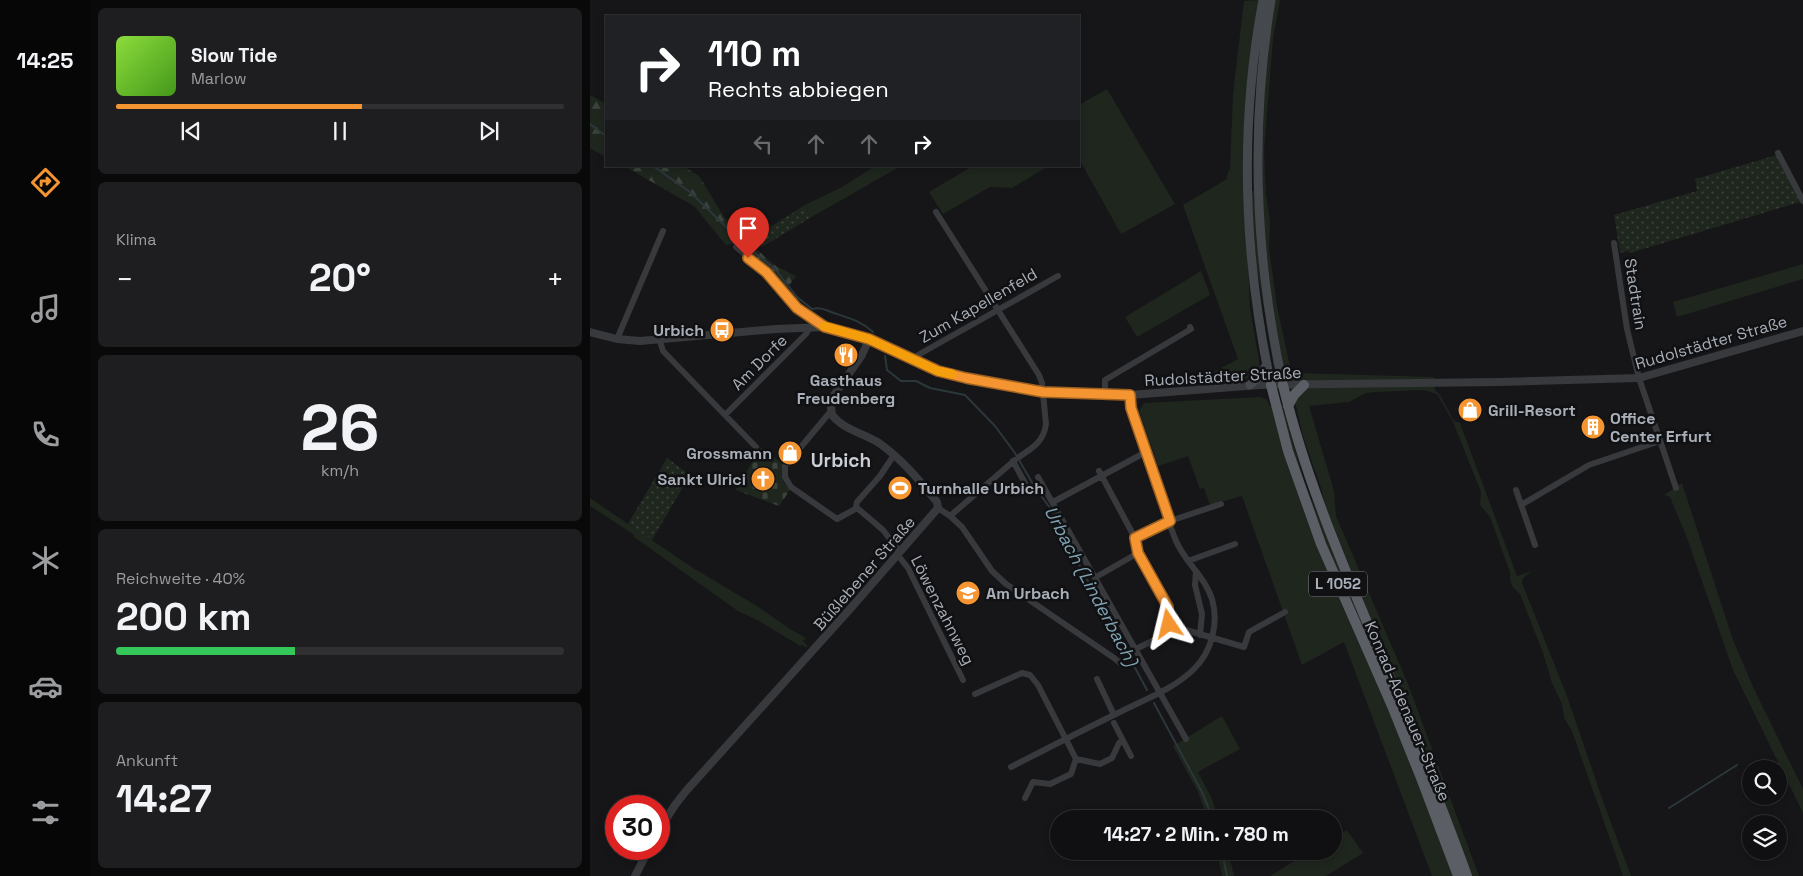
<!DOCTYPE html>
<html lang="de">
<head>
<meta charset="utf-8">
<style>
	body { margin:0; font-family:"Space Grotesk",sans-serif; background:#1e1e20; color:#f1f3f6; height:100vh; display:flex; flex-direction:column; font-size:19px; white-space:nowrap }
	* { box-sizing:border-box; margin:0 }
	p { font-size:16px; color:#9c9d9f }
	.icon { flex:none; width:28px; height:28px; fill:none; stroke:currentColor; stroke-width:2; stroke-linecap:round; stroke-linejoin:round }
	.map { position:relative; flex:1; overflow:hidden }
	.drawer { display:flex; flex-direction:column; gap:8px; padding:8px; background:#09090a; width:500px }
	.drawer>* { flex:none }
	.hud { position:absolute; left:15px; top:15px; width:475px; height:152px; border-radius:0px; box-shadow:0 2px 8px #0003,0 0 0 1px #303032; background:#202124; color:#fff; overflow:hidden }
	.fabs { position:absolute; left:1152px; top:760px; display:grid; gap:10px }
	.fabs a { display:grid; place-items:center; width:45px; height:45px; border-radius:50%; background:#101012; box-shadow:0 2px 8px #0003,0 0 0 1px #303032; font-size:25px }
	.speed { position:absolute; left:15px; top:795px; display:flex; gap:10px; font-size:25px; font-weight:700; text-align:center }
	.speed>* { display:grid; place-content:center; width:65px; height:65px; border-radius:50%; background:#101012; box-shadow:0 2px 8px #0003,0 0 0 1px #303032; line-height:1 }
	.speed .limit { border:8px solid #d22; background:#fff; color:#111 }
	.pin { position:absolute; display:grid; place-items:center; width:42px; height:42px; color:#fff; margin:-51px -21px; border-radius:50% 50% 50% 0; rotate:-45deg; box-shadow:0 0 5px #0007 }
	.pin .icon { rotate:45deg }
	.me { position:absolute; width:55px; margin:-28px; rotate:350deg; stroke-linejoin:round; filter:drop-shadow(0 0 4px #0008) }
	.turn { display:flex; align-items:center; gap:18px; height:105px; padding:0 20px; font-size:22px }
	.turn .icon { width:65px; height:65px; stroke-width:2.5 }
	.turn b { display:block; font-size:35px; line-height:42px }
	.lanes { display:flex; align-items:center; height:48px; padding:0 20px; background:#0003; justify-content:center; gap:25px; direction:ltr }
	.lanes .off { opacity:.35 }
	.big { font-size:38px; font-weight:800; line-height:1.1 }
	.drawer .tile { flex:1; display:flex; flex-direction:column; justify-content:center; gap:8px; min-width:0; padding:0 18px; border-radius:8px; background:#1e1e20 }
	.drawer .dial { align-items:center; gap:0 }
	.dial b { font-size:65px; line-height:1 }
	.song { display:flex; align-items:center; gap:15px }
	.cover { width:60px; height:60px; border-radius:8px; background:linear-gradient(135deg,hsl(90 70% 55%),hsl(100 70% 35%)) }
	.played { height:5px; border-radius:2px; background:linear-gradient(90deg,#f49532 55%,#303032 55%) }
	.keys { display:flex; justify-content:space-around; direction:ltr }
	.heat { display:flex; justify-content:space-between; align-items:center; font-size:28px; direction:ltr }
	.charge { height:8px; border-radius:4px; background:linear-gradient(90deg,#34c759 40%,#303032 0) }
	.trip { position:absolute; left:460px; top:810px; width:292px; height:50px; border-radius:25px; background:#101012; box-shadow:0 2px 8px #0003,0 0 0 1px #303032; font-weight:800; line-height:50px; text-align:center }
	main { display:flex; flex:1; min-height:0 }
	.tabs { display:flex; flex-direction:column; width:90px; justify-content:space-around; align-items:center; background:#060607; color:#9c9d9f }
	.tabs .icon { width:35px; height:35px }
	.tabs .current { color:#f49532 }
	.tabs b { font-size:22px; color:#f1f3f6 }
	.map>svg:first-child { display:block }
</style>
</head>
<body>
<main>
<nav class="tabs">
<b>14:25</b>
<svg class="icon current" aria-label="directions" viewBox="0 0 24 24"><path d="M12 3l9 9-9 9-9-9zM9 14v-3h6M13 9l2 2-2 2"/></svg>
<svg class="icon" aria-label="music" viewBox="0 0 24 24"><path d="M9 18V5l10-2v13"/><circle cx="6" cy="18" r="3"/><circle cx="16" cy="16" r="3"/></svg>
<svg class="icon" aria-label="phone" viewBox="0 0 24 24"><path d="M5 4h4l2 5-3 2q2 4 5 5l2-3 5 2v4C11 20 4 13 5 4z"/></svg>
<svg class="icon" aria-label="climate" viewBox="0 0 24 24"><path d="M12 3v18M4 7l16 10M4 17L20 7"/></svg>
<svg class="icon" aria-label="car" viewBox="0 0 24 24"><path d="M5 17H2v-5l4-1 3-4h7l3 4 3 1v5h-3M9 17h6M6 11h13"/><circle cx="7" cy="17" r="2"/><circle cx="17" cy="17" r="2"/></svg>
<svg class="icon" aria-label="filters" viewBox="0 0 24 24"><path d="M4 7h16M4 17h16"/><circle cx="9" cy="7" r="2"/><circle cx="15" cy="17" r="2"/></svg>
</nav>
<section class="drawer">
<div class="tile">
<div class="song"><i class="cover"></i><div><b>Slow Tide</b><p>Marlow</p></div></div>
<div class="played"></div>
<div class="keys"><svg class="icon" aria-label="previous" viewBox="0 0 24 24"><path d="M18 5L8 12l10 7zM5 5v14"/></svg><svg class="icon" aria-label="pause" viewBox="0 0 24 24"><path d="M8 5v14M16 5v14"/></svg><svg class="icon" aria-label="next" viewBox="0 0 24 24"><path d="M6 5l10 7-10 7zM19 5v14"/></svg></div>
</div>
<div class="tile"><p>Klima</p>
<div class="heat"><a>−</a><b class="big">20°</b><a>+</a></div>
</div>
<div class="tile dial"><b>26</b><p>km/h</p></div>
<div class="tile"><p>Reichweite · 40%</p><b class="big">200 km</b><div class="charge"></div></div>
<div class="tile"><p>Ankunft</p><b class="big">14:27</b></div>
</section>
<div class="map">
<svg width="1213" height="876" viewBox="0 0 1213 876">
	<defs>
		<pattern id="forest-firs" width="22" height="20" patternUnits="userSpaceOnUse" patternTransform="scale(1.25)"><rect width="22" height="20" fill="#1e261e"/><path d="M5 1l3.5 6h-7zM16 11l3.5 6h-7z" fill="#3c433d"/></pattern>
		<pattern id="cemetery-stones" width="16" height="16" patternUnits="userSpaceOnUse" patternTransform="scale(1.25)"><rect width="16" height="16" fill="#1e261e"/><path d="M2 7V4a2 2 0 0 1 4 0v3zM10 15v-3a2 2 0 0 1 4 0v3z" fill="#3c433d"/></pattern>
		<pattern id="garden-dots" width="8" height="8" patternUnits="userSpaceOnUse" patternTransform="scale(1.25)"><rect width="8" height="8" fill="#1e261e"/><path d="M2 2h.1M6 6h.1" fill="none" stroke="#3c433d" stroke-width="1.8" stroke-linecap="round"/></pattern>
	</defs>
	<rect width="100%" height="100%" fill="#161618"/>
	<path fill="#1e261e" d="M669 0 663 37 658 259 660 308 670 367 662 370 659 378 615 382 616 376 648 359 593 205 637 179V175L640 169 643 94 654 1Z
		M685 0H690L683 39 674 152 676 194 680 221 679 248 687 306 699 362 702 368 708 373 844 377 845 390 850 395 864 421 870 423 927 576 942 571 933 578 932 583 977 696 1014 804 1041 876H1033L982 731 974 718 972 704 962 683 953 653 930 594C922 587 919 583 920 572L900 517 890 505 891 492 863 422 847 394 833 390 786 392 776 393 759 402 719 406 744 491 746 516 818 684 889 876H881L830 739 735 506 732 491 713 436 706 406 692 365 684 317 673 218 672 125 677 54Z
		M517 89 585 204 531 234 489 159V105Z
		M285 166H311L220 218 215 205 252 187Z
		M383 166H459L422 188 400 187 353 214 339 192Z
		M661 191H664C667 251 675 309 686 367L684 368 666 262Z
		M1213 264V279L1087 317 1083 302Z
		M611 271 620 295 547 337 535 317Z
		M671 397 677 400 680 406H683L865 876H842L754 642 712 665 652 496 620 505 614 488 610 489 598 456 568 466 549 411 554 403Z
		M689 404H692L715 484 779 636 800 692 735 544 708 470Z
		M1092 483 1143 640 1164 689 1213 789V813L1143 670 1097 538 1080 497 1074 495Z
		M0 498 103 568 167 606 200 629 216 638 213 641 217 645V648L212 645 210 646 169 621 148 611 44 537 43 534 0 506Z
		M632 716 650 749 608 772 621 797 629 819H618L608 792 583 746Z
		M757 830 773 853 736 876H680L721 851H744V838Z
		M627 851H638L644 876H632Z"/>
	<path fill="url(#forest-firs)" d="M0 95 16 104V157L0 148Z
		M34 166H93L109 176 134 217 160 244 186 266 206 276 195 291 180 271 146 243 136 245 104 206Z"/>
	<path fill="url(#cemetery-stones)" d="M171 447 193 464C190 475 192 482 200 490L189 506 146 490Z"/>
	<path fill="url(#garden-dots)" d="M1187 155 1210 202 1040 253 1038 251 1030 253 1024 215 1107 191 1105 179Z
		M215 205 220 218 172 247 163 238Z
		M77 458 100 475 62 540 38 524Z"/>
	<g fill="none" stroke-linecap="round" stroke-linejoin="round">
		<path stroke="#2c373c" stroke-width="2" d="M0 124 16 136
			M63 166 100 192 155 245 185 269 207 297 222 309C232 307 235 310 244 313 259 318 271 321 283 332
			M295 356 297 370 311 381H326L340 388 375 395 405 426 425 453 444 486 463 512 465 524 476 537 480 551 486 559 557 690
			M564 703 612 792 623 819
			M1079 808 1147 765
			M632 851 637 876"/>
		<path stroke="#37393d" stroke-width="6" d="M1188 153 1213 201
			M346 212 449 375 452 383 456 424C454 441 443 448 429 457
			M1024 243 1037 329 1049 378 1086 488
			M146 247 177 272 207 308 235 327
			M27 339 73 231
			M70 341 73 351 166 447
			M325 361 328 355 468 276
			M515 395V380L601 329 600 327
			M241 411 195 466V477L201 487 247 519 267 508
			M135 415 216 334 220 327
			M304 455 290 476 267 502 266 507 293 530 310 552
			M423 461 436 485
			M509 471 545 538 548 553 578 607 579 625 570 637 546 649
			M448 477 596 739
			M926 490 945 545
			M463 502 556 452
			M931 505 999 465 1070 441
			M348 508 360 516 372 527 402 571 416 584 524 658 530 663
			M360 516 425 460
			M545 538 580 521 631 504
			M307 554 318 568 373 680
			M598 561 645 544
			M606 572 605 585 612 614 610 635
			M506 577 548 553
			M579 625 654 647 659 632 695 612
			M507 679 524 715
			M385 694 432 673 440 675 448 685 486 759 481 774 460 784 443 782 435 798
			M524 723 541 756
			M486 759 510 764 522 758 529 743 533 741
			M421 767C458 748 495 729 532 711 556 699 585 688 604 669 622 651 629 623 622 599 615 577 595 562 586 541 569 498 556 452 541 408L540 395"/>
		<path stroke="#37393d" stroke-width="8" d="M0 332 27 339 50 341 186 329 235 327 279 339 348 371 376 378 453 392 515 395H540L669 385 908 382 1049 378 1213 331
			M69 830 85 805 96 791 260 609 348 508 347 502C329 480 312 459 289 443 273 433 254 430 242 415L241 407 242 398 272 355 279 339
			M45 876 59 849"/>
		<path stroke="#45484d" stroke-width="9" d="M673 0C649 127 654 259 681 385
			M681 0C660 128 665 258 693 385
			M660 385 670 376 677 364"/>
		<path stroke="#5b5f65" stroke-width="10" d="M681 385 698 451 731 544 802 706 831 778 868 876
			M693 385C715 478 753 565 790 653 820 727 850 801 877 876
			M698 406 704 395 714 385"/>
	</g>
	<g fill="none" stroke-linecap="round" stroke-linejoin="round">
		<defs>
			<path id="route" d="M158 258 176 272 207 308 235 327 279 339 348 371 376 378 453 392 540 395 541 408 580 521 545 538 548 553 578 607 579 624"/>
		</defs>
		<use href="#route" stroke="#9f6120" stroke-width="12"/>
		<use href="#route" stroke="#f49532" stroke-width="9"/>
		<path stroke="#f59e0b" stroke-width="9" d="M234 326 279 339 348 371 362 374"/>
	</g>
	<defs>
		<symbol id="bus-disc" viewBox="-11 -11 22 22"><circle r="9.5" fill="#f49532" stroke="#111113"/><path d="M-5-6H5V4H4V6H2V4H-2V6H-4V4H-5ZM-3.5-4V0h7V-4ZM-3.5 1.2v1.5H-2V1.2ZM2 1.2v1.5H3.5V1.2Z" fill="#fff"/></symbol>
		<symbol id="restaurant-disc" viewBox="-11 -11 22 22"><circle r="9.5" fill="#f49532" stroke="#111113"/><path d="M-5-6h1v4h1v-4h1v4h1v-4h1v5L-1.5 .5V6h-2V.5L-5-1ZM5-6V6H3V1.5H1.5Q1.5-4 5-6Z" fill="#fff"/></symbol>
		<symbol id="shop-disc" viewBox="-11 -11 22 22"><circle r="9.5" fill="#f49532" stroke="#111113"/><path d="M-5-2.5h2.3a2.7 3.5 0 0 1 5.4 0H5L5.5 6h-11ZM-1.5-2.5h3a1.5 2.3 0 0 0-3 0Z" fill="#fff"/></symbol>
		<symbol id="building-disc" viewBox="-11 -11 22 22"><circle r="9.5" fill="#f49532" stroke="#111113"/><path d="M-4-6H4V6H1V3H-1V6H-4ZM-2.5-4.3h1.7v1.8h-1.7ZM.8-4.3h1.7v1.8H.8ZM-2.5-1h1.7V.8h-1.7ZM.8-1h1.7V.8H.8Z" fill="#fff"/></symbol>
		<symbol id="church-disc" viewBox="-11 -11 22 22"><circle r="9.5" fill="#f49532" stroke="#111113"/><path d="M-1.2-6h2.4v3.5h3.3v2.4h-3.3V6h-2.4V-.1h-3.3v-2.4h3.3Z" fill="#fff"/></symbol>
		<symbol id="stadium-disc" viewBox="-11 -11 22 22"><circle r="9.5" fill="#f49532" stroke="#111113"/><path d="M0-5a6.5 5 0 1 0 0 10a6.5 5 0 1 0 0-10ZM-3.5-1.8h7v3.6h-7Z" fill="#fff"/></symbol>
		<symbol id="school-disc" viewBox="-11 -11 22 22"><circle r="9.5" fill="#f49532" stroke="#111113"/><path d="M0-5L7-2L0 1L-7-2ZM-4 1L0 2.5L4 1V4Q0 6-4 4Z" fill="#fff"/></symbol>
	</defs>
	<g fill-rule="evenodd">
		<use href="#bus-disc" x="118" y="316" width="28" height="28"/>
		<use href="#restaurant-disc" x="242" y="341" width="28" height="28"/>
		<use href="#shop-disc" x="866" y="396" width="28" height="28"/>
		<use href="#building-disc" x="989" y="413" width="28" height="28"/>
		<use href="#shop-disc" x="186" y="439" width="28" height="28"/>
		<use href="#church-disc" x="159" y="465" width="28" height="28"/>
		<use href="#stadium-disc" x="296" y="474" width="28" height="28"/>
		<use href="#school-disc" x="364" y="579" width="28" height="28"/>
	</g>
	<g text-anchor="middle" stroke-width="5" stroke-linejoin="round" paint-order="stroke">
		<rect fill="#111113" stroke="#7b8086" stroke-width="1" x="719" y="571.5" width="58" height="25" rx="4"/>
		<g font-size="15" font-weight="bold" fill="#a8afb8">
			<text x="748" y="589">L 1052</text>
		</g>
		<g font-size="16" fill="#a8afb8" stroke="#111113">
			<text transform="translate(1046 294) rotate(81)" y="6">Stadtrain</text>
			<text transform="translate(388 305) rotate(-30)" y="6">Zum Kapellenfeld</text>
			<text transform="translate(1121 342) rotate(-16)" y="6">Rudolstädter Straße</text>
			<text transform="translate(169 362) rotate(-45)" y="6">Am Dorfe</text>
			<text transform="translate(633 376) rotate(-3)" y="6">Rudolstädter Straße</text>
			<text transform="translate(274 573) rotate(-49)" y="6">Büßlebener Straße</text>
			<text transform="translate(353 610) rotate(63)" y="6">Löwenzahnweg</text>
			<text transform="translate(818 711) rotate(67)" y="6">Konrad-Adenauer-Straße</text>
		</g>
		<g font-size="16" font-weight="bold" fill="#a8afb8" stroke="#111113" text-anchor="start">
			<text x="114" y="336" text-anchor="end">Urbich</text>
			<text x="256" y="386" text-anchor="middle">Gasthaus<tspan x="256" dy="18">Freudenberg</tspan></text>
			<text x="898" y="416">Grill-Resort</text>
			<text x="1020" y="424">Office<tspan x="1020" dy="18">Center Erfurt</tspan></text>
			<text x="182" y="459" text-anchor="end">Grossmann</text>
			<text x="156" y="485" text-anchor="end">Sankt Ulrici</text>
			<text x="328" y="494">Turnhalle Urbich</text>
			<text x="396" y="599">Am Urbach</text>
		</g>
		<g font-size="18" font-style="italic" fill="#7ea3b3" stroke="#111113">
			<text transform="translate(501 586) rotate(62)" y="6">Urbach (Linderbach)</text>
		</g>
		<g font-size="19" font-weight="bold" fill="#c9ced4" stroke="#111113">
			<text x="251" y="467">Urbich</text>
		</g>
	</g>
</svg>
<div class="fabs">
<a><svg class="icon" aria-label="search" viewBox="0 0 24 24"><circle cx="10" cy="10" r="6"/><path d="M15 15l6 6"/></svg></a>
<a><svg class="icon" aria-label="layers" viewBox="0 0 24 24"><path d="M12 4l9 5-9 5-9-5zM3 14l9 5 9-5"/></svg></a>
</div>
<div class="speed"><div class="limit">30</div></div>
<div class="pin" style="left:158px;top:258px;background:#d93025"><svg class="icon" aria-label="arrive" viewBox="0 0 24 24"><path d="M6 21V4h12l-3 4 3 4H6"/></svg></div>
<svg class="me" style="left:579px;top:624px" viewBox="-20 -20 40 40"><path d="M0-17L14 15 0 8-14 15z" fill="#f49532" stroke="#fff" stroke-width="4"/></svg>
<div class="trip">14:27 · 2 Min. · 780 m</div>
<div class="hud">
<div class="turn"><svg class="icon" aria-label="right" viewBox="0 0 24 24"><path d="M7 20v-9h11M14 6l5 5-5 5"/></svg><div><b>110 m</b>Rechts abbiegen</div></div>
<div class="lanes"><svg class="icon off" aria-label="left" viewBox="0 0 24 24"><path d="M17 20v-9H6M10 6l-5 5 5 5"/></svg><svg class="icon off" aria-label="ahead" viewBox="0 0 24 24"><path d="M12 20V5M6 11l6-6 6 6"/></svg><svg class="icon off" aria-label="ahead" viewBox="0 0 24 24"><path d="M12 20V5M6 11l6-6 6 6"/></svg><svg class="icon" aria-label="right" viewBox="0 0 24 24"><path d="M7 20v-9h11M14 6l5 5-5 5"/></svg></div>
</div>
</div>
</main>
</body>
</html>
